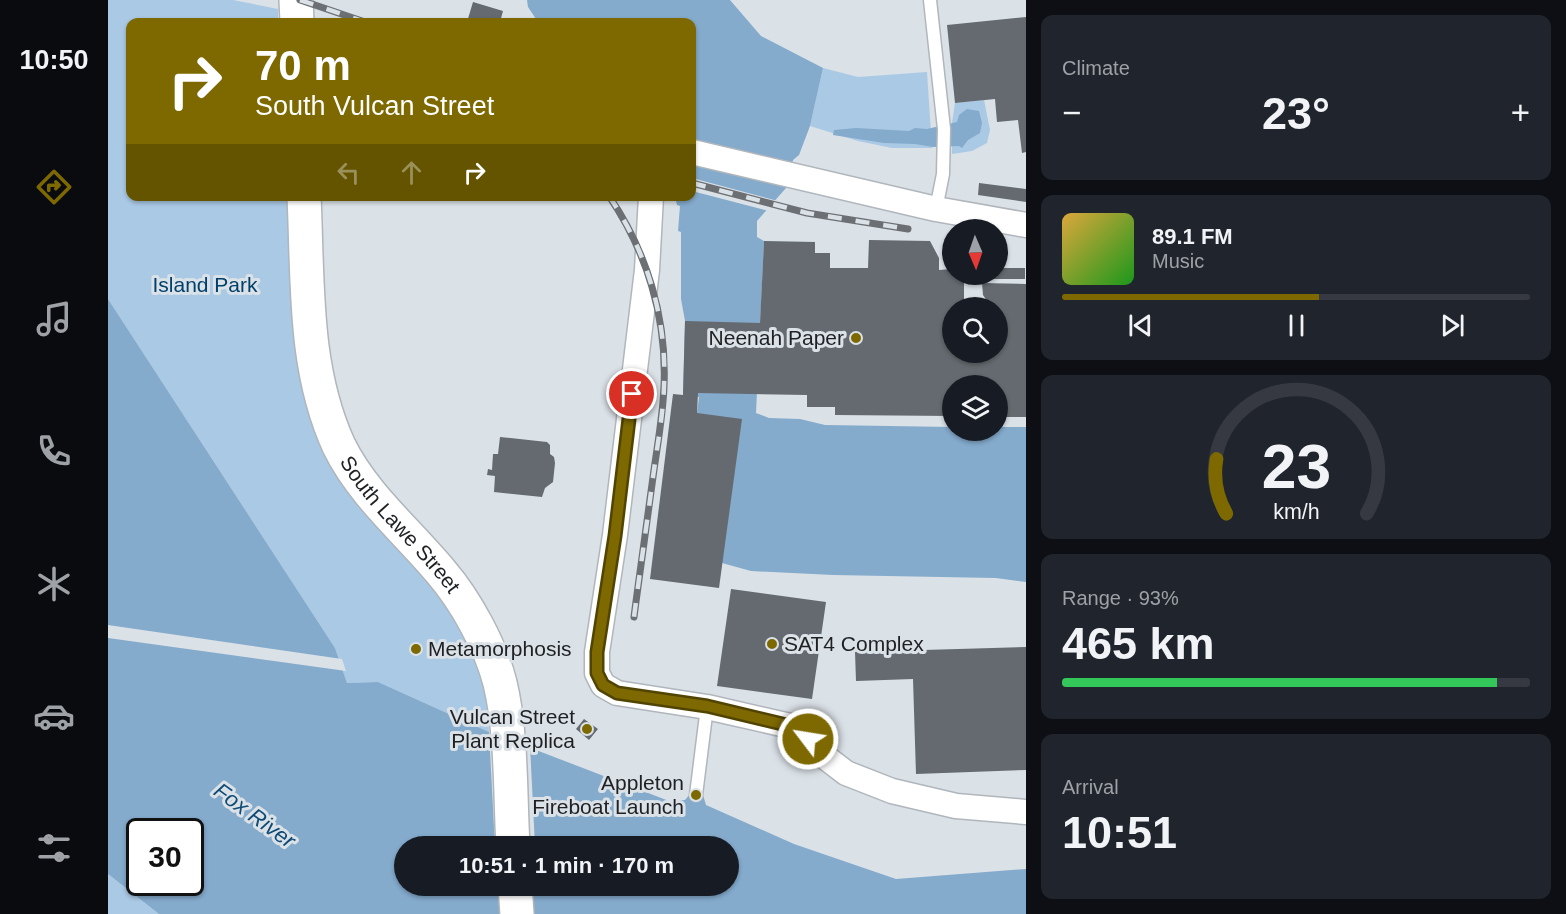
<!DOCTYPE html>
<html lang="en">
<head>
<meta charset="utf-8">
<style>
	body { margin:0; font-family:Arial,sans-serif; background:#20242c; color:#f1f3f6; height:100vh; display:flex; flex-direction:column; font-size:22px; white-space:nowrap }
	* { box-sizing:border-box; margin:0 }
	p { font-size:20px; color:#9ea1a6 }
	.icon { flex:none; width:33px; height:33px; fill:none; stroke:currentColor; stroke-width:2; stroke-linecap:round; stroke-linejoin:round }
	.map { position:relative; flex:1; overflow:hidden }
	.drawer { display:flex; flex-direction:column; gap:15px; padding:15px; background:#0d0f14; width:540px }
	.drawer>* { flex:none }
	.top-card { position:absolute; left:18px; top:18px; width:570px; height:183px; border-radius:12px; box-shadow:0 2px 4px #0004; background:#7d6900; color:#fff; overflow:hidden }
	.needle { width:39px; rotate:178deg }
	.tools { position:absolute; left:834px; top:219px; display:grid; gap:12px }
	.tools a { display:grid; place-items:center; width:66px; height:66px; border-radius:50%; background:#171b24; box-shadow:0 2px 4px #0004; font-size:30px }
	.speed { position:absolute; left:18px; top:818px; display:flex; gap:12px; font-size:30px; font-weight:700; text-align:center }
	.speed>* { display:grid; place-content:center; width:78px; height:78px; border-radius:50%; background:#171b24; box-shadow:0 2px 4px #0004; line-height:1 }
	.speed .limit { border:3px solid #111; border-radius:9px; background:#fff; color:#111 }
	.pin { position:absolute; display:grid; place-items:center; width:51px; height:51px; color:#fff; margin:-26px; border:3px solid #fff; border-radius:50%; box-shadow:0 2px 6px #0007 }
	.me { position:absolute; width:66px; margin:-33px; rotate:301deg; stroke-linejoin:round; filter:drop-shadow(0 0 4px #0008) }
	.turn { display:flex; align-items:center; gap:21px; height:126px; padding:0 30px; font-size:27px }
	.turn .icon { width:78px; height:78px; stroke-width:2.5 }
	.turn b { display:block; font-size:42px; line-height:51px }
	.lanes { display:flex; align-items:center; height:57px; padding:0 30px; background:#0003; justify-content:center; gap:30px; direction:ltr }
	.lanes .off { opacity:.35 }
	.big { font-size:45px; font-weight:800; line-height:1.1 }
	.drawer .card { flex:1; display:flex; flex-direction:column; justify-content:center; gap:9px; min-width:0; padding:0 21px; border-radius:12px; background:#20242c }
	.drawer .dial { align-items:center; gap:0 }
	.dial svg { height:156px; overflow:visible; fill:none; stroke:#363941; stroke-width:7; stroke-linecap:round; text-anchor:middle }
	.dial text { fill:#f1f3f6; stroke:none }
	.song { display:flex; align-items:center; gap:18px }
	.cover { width:72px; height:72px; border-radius:9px; background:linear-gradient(135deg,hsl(40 70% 55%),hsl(120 70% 35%)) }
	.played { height:6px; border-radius:3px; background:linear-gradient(90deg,#7d6900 55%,#363941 55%) }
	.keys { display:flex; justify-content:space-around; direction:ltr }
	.heat { display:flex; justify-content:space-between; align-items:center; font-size:33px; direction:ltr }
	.charge { height:9px; border-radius:4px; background:linear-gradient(90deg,#34c759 93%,#363941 0) }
	.trip { position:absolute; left:286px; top:836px; width:345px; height:60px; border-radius:30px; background:#171b24; box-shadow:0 2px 4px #0004; font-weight:800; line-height:60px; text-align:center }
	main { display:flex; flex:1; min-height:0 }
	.dock { display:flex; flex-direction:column; width:108px; justify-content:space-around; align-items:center; background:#090b0e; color:#9ea1a6 }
	.dock .icon { width:42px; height:42px }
	.dock .current { color:#7d6900 }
	.dock b { font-size:27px; color:#f1f3f6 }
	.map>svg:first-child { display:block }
</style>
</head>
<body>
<main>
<nav class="dock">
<b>10:50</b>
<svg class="icon current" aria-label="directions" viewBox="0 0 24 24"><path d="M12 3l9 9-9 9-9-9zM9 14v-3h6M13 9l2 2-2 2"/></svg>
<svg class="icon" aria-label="music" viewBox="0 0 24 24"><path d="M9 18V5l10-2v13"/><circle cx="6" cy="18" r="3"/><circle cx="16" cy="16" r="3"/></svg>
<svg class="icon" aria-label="phone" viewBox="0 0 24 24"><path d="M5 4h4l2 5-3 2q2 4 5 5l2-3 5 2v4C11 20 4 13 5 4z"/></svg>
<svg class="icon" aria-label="climate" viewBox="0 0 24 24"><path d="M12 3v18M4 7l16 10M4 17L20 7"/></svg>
<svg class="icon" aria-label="car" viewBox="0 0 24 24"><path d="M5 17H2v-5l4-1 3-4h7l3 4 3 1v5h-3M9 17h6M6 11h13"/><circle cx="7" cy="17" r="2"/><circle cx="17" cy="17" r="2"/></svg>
<svg class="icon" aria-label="filters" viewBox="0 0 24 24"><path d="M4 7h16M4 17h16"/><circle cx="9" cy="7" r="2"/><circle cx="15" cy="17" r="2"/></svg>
</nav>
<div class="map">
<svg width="918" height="914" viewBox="0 0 918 914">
	<rect width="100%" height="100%" fill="#dae1e7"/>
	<path fill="#aac9e5" d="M0 0H125L170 9V22H22V196L181 197 190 366 207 419 330 588 358 632 377 677 381 732 270 682 239 683 227 648 0 299Z
		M715 68 750 77 819 72 824 148H784L750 141 702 126Z
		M876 100 882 130 879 143 864 151 844 154V123L847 103Z
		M0 874 51 914H0Z"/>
	<path fill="#84aacc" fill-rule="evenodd" d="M419 0H622L653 36 715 68 702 126 691 155 685 160 678 188 649 221V237L656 241 648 413 661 418 692 419 717 425 844 427V430H890V427H918V582L888 578 725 575 643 571 614 563 589 413 591 397 575 395 577 321 573 299V232L570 231 572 206 569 205 567 197 584 196V22H430L420 7Z
		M859 109 871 111 874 123 872 133 860 140 854 148 851 146 825 147 807 144 776 143 725 135 726 130 748 128 801 131 807 128 819 129 849 122 851 115Z
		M0 299 227 648 239 683 270 682 381 732 561 801 577 800 582 794 595 795 598 805 686 844 788 879 918 869V914H51L0 874ZM32 831H82V882H32ZM297 846H621V885H297Z"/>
	<path fill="#dae1e7" d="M584 178 670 201 661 211 584 191Z
		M0 625 234 659 238 671 0 638Z
		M381 732 395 735 422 745 427 846H387Z"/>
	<path fill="#646a6f" d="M365 2 395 11 392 22H359Z
		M918 17V152L914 153 910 120 889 122 887 99 847 103 839 25Z
		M871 183 918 189V202L870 195Z
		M761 240 822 241 831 258V270L844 269V274H856V308H844V352H890V308H879V301L875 295 874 283 918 284V417H890V386H844V416L727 415V407H699V395L590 393 589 413 634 419 611 588 542 579 565 394 575 395 577 321 652 323 656 241 707 242V253H722V268H760Z
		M890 268H917V279H876V274H890Z
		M392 437 439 442 442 445V454L446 457 447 463 445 482 437 488 434 497 386 492 387 476 379 475 380 469 384 470 385 454H390Z
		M623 589 718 602 704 699 609 686Z
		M918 647V770L808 774 805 679 748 681 747 652Z
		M476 719 490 729 481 740 468 729Z"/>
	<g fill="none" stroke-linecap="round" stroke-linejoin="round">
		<defs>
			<path id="service" d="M822 0 836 129 835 174 828 209
				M588 795 599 707"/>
			<path id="minor" d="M584 152 828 209 918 225
				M543 196 539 270 507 535 489 652V673L495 685 509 693 599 707 691 728 708 750 738 773 784 791 848 806 918 812"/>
			<g id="secondary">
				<path d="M188 0 189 22"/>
				<path id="s1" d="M196 196C200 280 195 368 231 446 255 495 299 531 333 572 358 601 383 647 392 683 404 732 402 796 405 846"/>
				<path d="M407 885 409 914"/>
			</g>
		</defs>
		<use href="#service" stroke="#b0b6bc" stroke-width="15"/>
		<use href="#minor" stroke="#b0b6bc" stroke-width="27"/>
		<use href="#secondary" stroke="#b0b6bc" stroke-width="36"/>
		<use href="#service" stroke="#fff" stroke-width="12"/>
		<use href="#minor" stroke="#fff" stroke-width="24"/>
		<use href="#secondary" stroke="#fff" stroke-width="33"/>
		<defs>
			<path id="rail" d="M192 0 257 22
				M584 183 699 213 800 229
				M501 196C539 252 559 318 556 386 555 416 549 447 545 477 539 523 532 570 526 617"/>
		</defs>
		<use href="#rail" stroke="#6c7074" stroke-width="7"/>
		<use href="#rail" stroke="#dae1e7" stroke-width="4.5" stroke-dasharray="14" stroke-linecap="butt"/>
	</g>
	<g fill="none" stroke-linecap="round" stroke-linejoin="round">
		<defs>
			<path id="route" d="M524 394 507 536 489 652V673L495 685 509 693 599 706 691 728 700 739"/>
		</defs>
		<use href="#route" stroke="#514400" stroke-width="15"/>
		<use href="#route" stroke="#7d6900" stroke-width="10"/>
	</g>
	<g fill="#7d6900" stroke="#dae1e7" stroke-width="2">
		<circle cx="748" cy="338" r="6"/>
		<circle cx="664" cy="644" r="6"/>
		<circle cx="308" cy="649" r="6"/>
		<circle cx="479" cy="729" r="6"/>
		<circle cx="588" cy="795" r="6"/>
	</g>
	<g text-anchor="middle" stroke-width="6" stroke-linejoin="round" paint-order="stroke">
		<g font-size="21" fill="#00406c" stroke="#dae1e7">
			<text x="97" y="292">Island Park</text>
		</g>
		<g font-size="21" fill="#1e2023" stroke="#dae1e7" text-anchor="end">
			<text x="736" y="345">Neenah Paper</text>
			<text x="676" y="651" text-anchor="start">SAT4 Complex</text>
			<text x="320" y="656" text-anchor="start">Metamorphosis</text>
			<text x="467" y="724">Vulcan Street<tspan x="467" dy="24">Plant Replica</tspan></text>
			<text x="576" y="790">Appleton<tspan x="576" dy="24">Fireboat Launch</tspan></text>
		</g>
		<g font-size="21" fill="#1e2023" stroke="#dae1e7">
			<text dy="7" stroke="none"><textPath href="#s1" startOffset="354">South Lawe Street</textPath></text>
		</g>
		<g font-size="22" font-style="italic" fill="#0d4a76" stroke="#dae1e7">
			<text transform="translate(147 815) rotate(36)" y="8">Fox River</text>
		</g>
	</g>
</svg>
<div class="tools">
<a><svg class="needle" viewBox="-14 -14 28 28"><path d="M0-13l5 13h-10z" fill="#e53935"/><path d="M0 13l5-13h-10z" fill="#9ea1a6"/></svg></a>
<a><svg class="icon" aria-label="search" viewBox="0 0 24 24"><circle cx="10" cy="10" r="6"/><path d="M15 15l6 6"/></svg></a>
<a><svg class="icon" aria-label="layers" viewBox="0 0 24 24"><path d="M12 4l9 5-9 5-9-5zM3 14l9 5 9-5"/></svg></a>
</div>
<div class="speed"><div class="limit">30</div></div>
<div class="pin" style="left:524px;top:394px;background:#d93025"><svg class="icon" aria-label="arrive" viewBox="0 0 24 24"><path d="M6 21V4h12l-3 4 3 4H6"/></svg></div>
<svg class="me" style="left:700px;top:739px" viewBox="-20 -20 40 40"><circle r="17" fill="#7d6900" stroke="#fff" stroke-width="3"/><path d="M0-11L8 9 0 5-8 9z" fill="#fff"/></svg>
<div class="trip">10:51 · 1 min · 170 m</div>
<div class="top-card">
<div class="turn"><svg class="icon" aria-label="right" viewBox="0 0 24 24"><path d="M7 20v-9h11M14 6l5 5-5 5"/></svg><div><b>70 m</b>South Vulcan Street</div></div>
<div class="lanes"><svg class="icon off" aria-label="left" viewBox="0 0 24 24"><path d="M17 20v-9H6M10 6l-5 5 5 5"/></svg><svg class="icon off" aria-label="ahead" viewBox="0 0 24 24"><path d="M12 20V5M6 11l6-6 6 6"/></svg><svg class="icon" aria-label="right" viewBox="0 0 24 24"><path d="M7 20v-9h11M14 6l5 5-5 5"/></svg></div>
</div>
</div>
<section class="drawer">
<div class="card"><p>Climate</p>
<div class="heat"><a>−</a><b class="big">23°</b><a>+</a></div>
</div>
<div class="card">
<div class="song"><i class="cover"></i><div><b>89.1 FM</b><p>Music</p></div></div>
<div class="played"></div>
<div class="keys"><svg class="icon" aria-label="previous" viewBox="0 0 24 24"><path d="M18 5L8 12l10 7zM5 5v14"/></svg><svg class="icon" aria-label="pause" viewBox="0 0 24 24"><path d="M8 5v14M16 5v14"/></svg><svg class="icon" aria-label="next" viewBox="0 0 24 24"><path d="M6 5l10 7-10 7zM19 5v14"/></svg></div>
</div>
<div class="card dial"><svg viewBox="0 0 100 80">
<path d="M14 69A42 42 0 1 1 86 69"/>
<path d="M14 69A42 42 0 0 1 9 41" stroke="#7d6900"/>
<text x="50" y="56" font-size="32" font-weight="700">23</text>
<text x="50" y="72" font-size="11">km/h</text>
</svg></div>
<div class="card"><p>Range · 93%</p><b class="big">465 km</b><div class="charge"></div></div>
<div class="card"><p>Arrival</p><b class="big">10:51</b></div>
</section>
</main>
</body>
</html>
